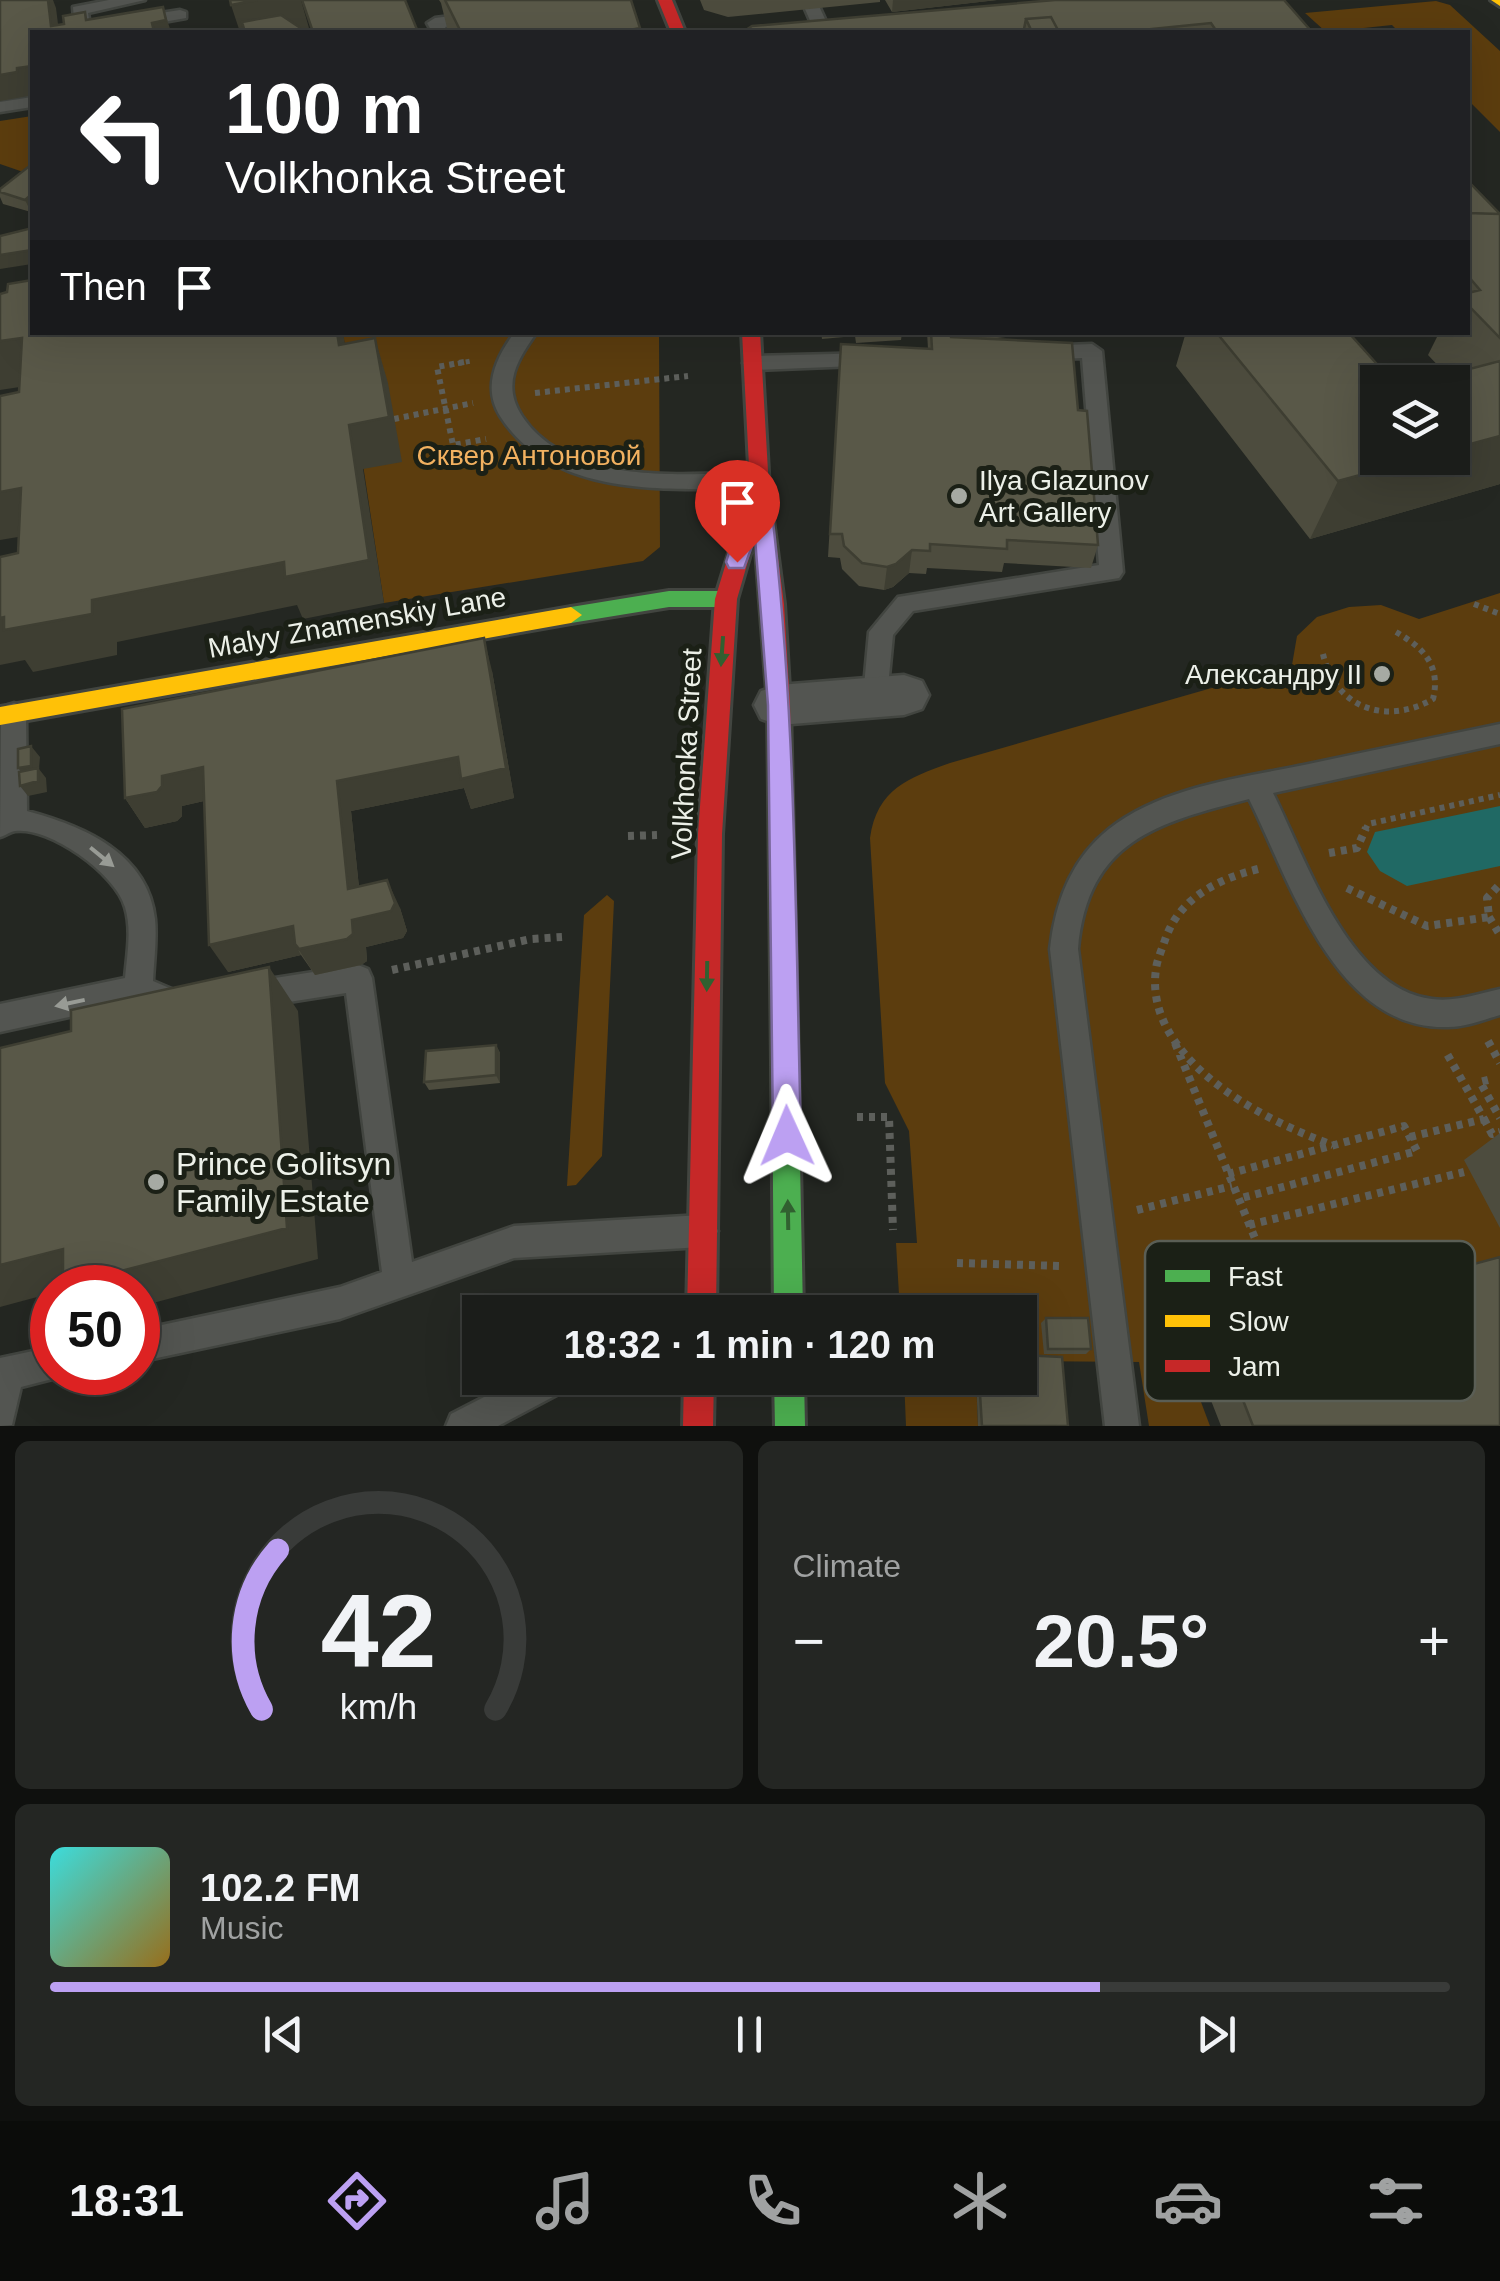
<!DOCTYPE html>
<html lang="en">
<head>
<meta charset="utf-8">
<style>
	body { margin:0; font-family:Arial,sans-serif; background:#242623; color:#f1f3f6; height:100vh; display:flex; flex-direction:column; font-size:38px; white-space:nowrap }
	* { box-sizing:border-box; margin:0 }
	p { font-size:32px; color:#a0a2a2 }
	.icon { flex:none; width:55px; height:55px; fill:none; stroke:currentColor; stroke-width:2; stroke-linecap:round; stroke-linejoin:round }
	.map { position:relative; height:1426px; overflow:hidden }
	.panel { display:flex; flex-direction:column; gap:15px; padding:15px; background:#0f100e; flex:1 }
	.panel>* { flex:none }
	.guide { position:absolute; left:30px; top:30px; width:1440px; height:305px; border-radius:0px; box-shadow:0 10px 40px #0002,0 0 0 2px #393b39; background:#202124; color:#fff; overflow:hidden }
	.fabs { position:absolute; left:1360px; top:365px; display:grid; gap:20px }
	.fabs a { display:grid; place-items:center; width:110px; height:110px; border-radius:0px; background:#1b1d1a; box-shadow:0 10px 40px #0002,0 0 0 2px #393b39; font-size:50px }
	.speed { position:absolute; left:30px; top:1265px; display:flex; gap:20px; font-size:50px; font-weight:700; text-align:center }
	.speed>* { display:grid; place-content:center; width:130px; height:130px; border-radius:50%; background:#1b1d1a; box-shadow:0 10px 40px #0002,0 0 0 2px #393b39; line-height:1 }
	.speed .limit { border:15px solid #d22; background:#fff; color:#111 }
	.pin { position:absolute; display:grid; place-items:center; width:85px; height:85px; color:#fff; margin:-102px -42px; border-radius:50% 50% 50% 0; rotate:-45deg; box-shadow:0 0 10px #0007 }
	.pin .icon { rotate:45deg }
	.me { position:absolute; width:110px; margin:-55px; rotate:359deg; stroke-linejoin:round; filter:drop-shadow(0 0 8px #0008) }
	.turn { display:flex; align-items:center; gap:35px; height:210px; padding:0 30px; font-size:45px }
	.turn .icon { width:130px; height:130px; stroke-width:2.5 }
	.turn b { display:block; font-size:70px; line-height:85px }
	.then { display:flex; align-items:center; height:95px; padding:0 30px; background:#0003; gap:20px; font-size:38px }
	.big { font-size:75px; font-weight:700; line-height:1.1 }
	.panel .card { flex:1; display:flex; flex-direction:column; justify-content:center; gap:15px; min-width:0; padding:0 35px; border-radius:15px; background:#242623 }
	.panel .dial { align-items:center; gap:0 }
	.dial svg { height:260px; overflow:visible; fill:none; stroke:#393b39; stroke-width:7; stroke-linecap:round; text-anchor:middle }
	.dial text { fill:#f1f3f6; stroke:none }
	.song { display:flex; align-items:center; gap:30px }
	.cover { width:120px; height:120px; border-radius:15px; background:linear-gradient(135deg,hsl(180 70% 55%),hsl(40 70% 35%)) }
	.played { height:10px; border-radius:5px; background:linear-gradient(90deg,#bca0f2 75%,#393b39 75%) }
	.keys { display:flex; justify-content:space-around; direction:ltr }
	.heat { display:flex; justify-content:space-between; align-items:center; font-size:55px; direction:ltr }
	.panel .tiles { flex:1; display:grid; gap:15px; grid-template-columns:1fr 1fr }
	.card:last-child { grid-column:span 2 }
	.trip { position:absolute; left:462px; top:1295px; width:575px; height:100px; border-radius:0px; background:#1b1d1a; box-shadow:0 10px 40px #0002,0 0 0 2px #393b39; font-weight:700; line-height:100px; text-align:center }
	.tabs { display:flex; height:160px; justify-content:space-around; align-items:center; background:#0b0c0a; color:#a0a2a2 }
	.tabs .icon { width:70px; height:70px }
	.tabs .active { color:#bca0f2 }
	.tabs b { font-size:45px; color:#f1f3f6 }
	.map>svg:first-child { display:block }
</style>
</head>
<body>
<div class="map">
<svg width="1500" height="1426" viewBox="0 0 1500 1426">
	<rect width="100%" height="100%" fill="#242722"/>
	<path fill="#5c3d0e" d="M1436 1 1450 5 1500 51V132L1468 100V32H1399L1392 25 1326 32 1305 13Z
		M32 116V175L0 164V121Z
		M343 333H659L660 547 643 561 384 603Z
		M1500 593V1268L1183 1354 1210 1426H1149L1139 1362 1020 1361V1312H900L896 1243H917L909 1131 885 1083 870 838C877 789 908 778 950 763L1292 665 1297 636 1317 617 1349 607 1381 605 1419 619Z
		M607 895 614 901 602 1156 576 1185 567 1186 584 915Z
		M904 1378H976L978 1426H906Z"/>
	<path fill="#206964" d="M1500 806V866L1407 886 1380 871 1367 852 1375 832Z"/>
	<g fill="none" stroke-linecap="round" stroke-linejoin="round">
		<defs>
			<path id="lane" d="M109 0H145L88 13 90 25 104 29 102 32H75L73 7Z
				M807 6H819L831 32H815L805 9Z
				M180 10 186 12V18L135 27 127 22 135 17Z
				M475 13 483 18 481 21 445 27 448 32H432L427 23 435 18Z
				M32 97V107L0 112V102Z
				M515 332H537C518 359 501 384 522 416 569 487 685 474 759 472L770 480 767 486C750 491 731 489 714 489 637 490 545 487 500 416 482 387 496 357 515 332Z
				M1092 344 1102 351 1123 572 1119 578 913 611 893 635 887 697 884 704H866L863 697 869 632 898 597 1099 565 1082 358 1038 360 1028 353 1038 346Z
				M873 353 883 360 880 365 753 370 743 363 753 356Z
				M14 703 23 706 26 713 27 811C83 826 148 853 155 919 157 939 154 960 153 981L188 996 192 1006 188 1016 178 1019 138 1002 0 1032V1004L125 978C127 955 132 930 125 907 116 874 49 826 15 831 9 832 5 836 0 837L1 713 5 706Z
				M1500 724V744L1273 793C1306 859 1349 989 1432 999 1456 1002 1477 994 1500 989V1015C1483 1020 1466 1027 1448 1027 1335 1031 1290 881 1249 799 1157 823 1088 840 1078 949L1139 1426H1105L1050 949C1055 903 1071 859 1109 829 1162 787 1240 778 1304 765 1370 751 1435 737 1500 724Z
				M358 965 368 969 372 978 412 1262 514 1226 702 1215 713 1220 718 1231 713 1242 702 1247 514 1258 340 1319 138 1362V1330L340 1287 382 1272 346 993 250 1008 240 1004 236 995 240 986 250 982Z
				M52 1347V1372H65L64 1376 21 1387 12 1425 0 1426V1358Z
				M521 1378H571L566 1390 498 1426H446L451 1414Z"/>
			<path id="street" d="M904 675 922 681 929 695 922 709 904 715 779 725 761 719 754 705 761 691 779 685Z"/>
			<path id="fast" d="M669 591H726L737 599 726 607H669L571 623 560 615 571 607Z
				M785 1051 794 1055 798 1064 803 1312H774L772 1064 776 1055Z
				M774 1378H804L805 1426H775Z"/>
			<path id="slow" d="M1491 0H1500V6Z
				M571 607 582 615 571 623 0 725V707Z"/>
			<path id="jam" d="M658 0H672L685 32H671Z
				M742 332H760L769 489 784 604 790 705 798 1064 794 1073 785 1077 776 1073 772 1064 768 705 755 537 737 599 722 834 716 1312H687L698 834 715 599 742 511 751 504Z
				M684 1378H714L713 1426H683Z"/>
		</defs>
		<use href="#lane" stroke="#424540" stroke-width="5"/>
		<use href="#street" stroke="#424540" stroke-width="5"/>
		<use href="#fast" stroke="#424540" stroke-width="6"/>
		<use href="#slow" stroke="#424540" stroke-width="6"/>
		<use href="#jam" stroke="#424540" stroke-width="6"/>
		<path stroke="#5d5f5b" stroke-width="5" stroke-dasharray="4 4" stroke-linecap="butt" d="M450 365 471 361"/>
		<path stroke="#5d5f5b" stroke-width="6" stroke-dasharray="5 5" stroke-linecap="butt" d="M464 362 437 367 453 445 486 439
			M535 393 688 376
			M394 419 473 403
			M1474 604 1500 614
			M1323 654C1335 708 1386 726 1433 699 1441 666 1424 648 1396 632
			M1365 830 1368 824 1500 795"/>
		<path stroke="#5d5f5b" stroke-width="8" stroke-dasharray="6 6" stroke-linecap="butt" d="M628 836 657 835
			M1329 853 1357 848 1366 828
			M1258 869C1218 879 1179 898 1165 940 1162 949 1157 960 1156 969 1143 1059 1264 1121 1333 1145
			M1347 888 1427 926 1489 917 1487 898 1500 884
			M1489 917 1500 935
			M392 970 531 939 562 937
			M1488 1041 1500 1063
			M1175 1043 1288 1319
			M1488 1080 1480 1082 1500 1118
			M857 1117H889L893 1230
			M1484 1119 1492 1134 1500 1132
			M1410 1137 1484 1119 1446 1052
			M1228 1174 1404 1126 1417 1151 1238 1199
			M1137 1210 1232 1186
			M1249 1225 1464 1172
			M957 1263 1063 1266"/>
		<use href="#lane" fill="#535551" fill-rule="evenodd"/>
		<use href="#street" fill="#535551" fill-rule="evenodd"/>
		<use href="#fast" fill="#4caf50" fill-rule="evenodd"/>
		<use href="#slow" fill="#ffc107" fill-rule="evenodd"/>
		<use href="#jam" fill="#c62828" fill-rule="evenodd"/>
	</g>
	<path fill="#4d4c3e" d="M439 0H625L640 32H448L441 3Z
		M700 0H880V2L728 17 704 10Z
		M885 0H997L892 12Z
		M1055 0 1312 32H743Z
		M32 164 31 212 3 204 0 197V189Z
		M1468 181 1500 214V484L1310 539 1176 366 1186 332H1348L1378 458 1447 375 1428 355 1437 337 1434 332H1468Z
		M821 332H908L902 333 901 340 856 343 855 336 822 339Z
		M927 332H1036V334L987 339 1078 410 1098 545 1091 568 1004 563 1002 572 927 568 926 574 909 573 893 587 884 590 859 586 842 569 840 558 828 557 841 344 928 349Z
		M492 671 514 798 471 809 464 788 351 811 359 887 400 908 407 931 403 938 366 947 367 961 361 965 315 975 301 955 228 972 204 801 182 806V816L177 821 145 828 125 798Z
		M496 1045 500 1053V1083L429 1090 424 1082Z
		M1500 1133V1228L1464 1160Z
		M1046 1318 1091 1349 1086 1354H1044L1041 1323Z
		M1217 1333 1500 1426H1221L1192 1352Z
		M976 1378H1020L1068 1426H978Z"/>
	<path fill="#3e3e32" d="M48 0H53L56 8 59 32 51 26Z
		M257 0H301L309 28 281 32H240L231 5Z
		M893 0H997L892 12Z
		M163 7 171 32H154L152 23Z
		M32 66V92L28 93V96L0 101V75L17 68Z
		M32 194V211L31 212 25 200Z
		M32 250V264L0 269V255Z
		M337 332H343L352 390 339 345Z
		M22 338 46 383 0 390V341Z
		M375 338 388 383 402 462 363 469 384 603 303 619 297 605 117 642V655L33 672 25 660 0 665V618L92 600 349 425Z
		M1500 436V484L1310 539 1338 481 1423 458H1452V449Z
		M21 488 48 532 0 540V492Z
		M912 550 909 573 893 587 884 590 887 567Z
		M484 638 492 671 514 798 471 809 464 788 351 811 362 917 348 889 337 781Z
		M31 746 40 757 39 769 46 778 47 792 28 796 20 786 27 779 18 768Z
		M203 767 221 797 182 806V816L177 821 145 828 125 798 162 776Z
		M387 880 400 908 407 931 403 938 366 947 367 961 361 965 315 975 295 944 301 955 228 972 209 945 293 926 352 920Z
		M269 967 298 1011 318 1259 138 1307V1288H52V1293L0 1307V1265Z
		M496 1045 500 1053V1083L496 1075Z"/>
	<path fill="#595848" stroke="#3e3e32" stroke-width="2.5" d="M0 0H48L51 26 64 24 63 16 85 12 86 20 163 7 166 20 152 23 154 32H32V66L17 68V72L0 75Z
		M230 0H257L231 5Z
		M302 0H405L418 32H313Z
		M445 0H631L640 28 635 29 636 32H461Z
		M1055 0H1284L1312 32H1217L1211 23 1152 29 1155 32H1134L1133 30 1110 32H1059L1051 17 1026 19 1024 29 996 31V32H743L752 26Z
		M281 15 299 27 300 32H245L242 22Z
		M1051 17 1059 32H1032L1026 19Z
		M32 164V194L25 200 0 192V189Z
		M1468 181 1500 214 1468 213Z
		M1468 213 1500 214V338L1468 305V293L1480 290 1468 276Z
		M32 228V250L0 255V236Z
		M32 280V332H337L339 345 375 338 389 417 349 425 369 560 285 577 284 562 92 600V614L4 630V617L0 618V557L18 553 21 488 0 492V396L19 392 22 338 0 341V294L7 292 8 284Z
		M931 332H950L951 337 1072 343 1078 410 1087 411 1098 545 1007 540V549L930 544V551L912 550 896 564 887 567 862 563 844 546 842 534H830L841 344 932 349Z
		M1216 332H1348L1393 382H1378V458H1423L1338 481Z
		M1500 361V436L1452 449V382H1420Z
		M484 638 506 768 461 779 458 757 337 781 348 889 387 880 395 903 391 911 352 920 353 934 347 939 299 949 295 944 293 926 209 945 203 767 162 776V786L157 792 125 798 122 709Z
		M31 746V766L18 768V749Z
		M38 768V781L20 786 19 772Z
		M269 967 287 1228 63 1286V1249L0 1265V1048L71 1031V1010Z
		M496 1045V1075L424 1082 426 1051Z
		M1500 1257V1426H1253L1217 1333Z
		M1046 1318H1088L1091 1349H1048Z
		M1020 1355 1062 1357 1068 1426H982L979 1378H1020Z"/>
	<defs><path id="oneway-solid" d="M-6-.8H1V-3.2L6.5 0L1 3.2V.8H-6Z" transform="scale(2.5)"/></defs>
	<g fill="#316030">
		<use href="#oneway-solid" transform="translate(722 651) rotate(94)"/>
		<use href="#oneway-solid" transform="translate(707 976) rotate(91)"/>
		<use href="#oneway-solid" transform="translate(788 1215) rotate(-91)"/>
	</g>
	<g fill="#989b95">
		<use href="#oneway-solid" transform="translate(102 857) rotate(39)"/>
		<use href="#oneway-solid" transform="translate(70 1003) rotate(168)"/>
	</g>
	<path fill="#bca0f2" stroke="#7a689d" stroke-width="2.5" d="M759 482 769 489C797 704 795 920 801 1136L796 1146 787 1150 777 1146 773 1136 768 705 755 538 744 568H729L726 562 749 489Z"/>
	<g fill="#a6aaa3" stroke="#1b2016" stroke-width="4">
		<circle cx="959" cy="496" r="10"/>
		<circle cx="1382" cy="674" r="10"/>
		<circle cx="156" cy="1182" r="10"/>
	</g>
	<g text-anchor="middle" stroke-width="10" stroke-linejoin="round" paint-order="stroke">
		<g font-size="28" fill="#f2b160" stroke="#1b2016">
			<text x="529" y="465">Сквер Антоновой</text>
		</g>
		<g font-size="28" fill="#ecf0e8" stroke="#1b2016" text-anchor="start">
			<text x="979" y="490">Ilya Glazunov<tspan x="979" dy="32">Art Gallery</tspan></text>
			<text x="1362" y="684" text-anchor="end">Александру II</text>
		</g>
		<g font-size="28" fill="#ecf0e8" stroke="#1b2016">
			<text transform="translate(357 622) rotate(-10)" y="10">Malyy Znamenskiy Lane</text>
			<text transform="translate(686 754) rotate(-87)" y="10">Volkhonka Street</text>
		</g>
		<g font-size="32" fill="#ecf0e8" stroke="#1b2016" text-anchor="start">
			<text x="176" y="1175">Prince Golitsyn<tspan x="176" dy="37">Family Estate</tspan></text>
		</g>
	</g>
	<rect x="1145" y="1241" width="330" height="160" rx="15" fill="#1b2016" stroke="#5a5e55" stroke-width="2.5"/>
	<rect x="1165" y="1270" width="45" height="12" fill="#4caf50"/>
	<rect x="1165" y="1315" width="45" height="12" fill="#ffc107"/>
	<rect x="1165" y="1360" width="45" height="12" fill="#c62828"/>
	<g font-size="28" fill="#ecf0e8">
		<text x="1228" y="1286">Fast</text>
		<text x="1228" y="1331">Slow</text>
		<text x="1228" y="1376">Jam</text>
	</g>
</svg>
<div class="fabs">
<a><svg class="icon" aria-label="layers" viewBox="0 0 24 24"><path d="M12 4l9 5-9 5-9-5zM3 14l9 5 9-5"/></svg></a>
</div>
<div class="speed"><div class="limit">50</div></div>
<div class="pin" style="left:737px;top:562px;background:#d93025"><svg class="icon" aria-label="arrive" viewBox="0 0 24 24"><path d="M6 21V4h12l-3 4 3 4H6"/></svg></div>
<svg class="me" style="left:787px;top:1136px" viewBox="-20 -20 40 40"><path d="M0-17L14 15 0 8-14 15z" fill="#bca0f2" stroke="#fff" stroke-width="4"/></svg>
<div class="trip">18:32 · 1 min · 120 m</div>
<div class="guide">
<div class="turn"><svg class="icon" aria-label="left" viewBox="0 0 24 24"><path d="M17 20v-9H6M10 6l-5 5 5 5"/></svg><div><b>100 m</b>Volkhonka Street</div></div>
<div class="then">Then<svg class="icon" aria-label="arrive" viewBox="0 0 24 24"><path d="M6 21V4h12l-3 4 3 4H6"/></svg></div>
</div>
</div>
<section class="panel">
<div class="tiles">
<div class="card dial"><svg viewBox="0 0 100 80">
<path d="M14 69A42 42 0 1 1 86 69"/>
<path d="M14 69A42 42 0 0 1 19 20" stroke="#bca0f2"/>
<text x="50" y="56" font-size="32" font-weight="700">42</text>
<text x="50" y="72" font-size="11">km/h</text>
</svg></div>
<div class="card"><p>Climate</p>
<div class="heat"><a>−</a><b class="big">20.5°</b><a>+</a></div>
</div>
<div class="card">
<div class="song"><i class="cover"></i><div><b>102.2 FM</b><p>Music</p></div></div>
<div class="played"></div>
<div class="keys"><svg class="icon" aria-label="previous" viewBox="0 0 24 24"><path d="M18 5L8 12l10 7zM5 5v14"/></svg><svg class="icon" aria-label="pause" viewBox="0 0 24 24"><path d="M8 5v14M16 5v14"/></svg><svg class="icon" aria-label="next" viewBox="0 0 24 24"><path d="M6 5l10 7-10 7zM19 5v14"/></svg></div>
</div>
</div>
</section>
<nav class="tabs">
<b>18:31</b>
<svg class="icon active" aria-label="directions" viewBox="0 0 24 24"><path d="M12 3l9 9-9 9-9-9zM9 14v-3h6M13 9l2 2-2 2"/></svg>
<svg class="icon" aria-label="music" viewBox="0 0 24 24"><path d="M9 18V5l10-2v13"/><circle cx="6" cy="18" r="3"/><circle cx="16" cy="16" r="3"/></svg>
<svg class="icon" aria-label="phone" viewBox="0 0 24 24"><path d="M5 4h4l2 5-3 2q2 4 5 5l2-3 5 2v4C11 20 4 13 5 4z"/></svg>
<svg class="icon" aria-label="climate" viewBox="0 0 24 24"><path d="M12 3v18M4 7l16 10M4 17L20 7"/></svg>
<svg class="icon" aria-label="car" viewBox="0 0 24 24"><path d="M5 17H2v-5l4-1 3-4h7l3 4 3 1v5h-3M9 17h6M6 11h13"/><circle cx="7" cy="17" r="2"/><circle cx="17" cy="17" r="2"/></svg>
<svg class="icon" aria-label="filters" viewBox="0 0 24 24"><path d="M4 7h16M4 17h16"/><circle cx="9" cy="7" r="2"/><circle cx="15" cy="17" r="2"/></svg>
</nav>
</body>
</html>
